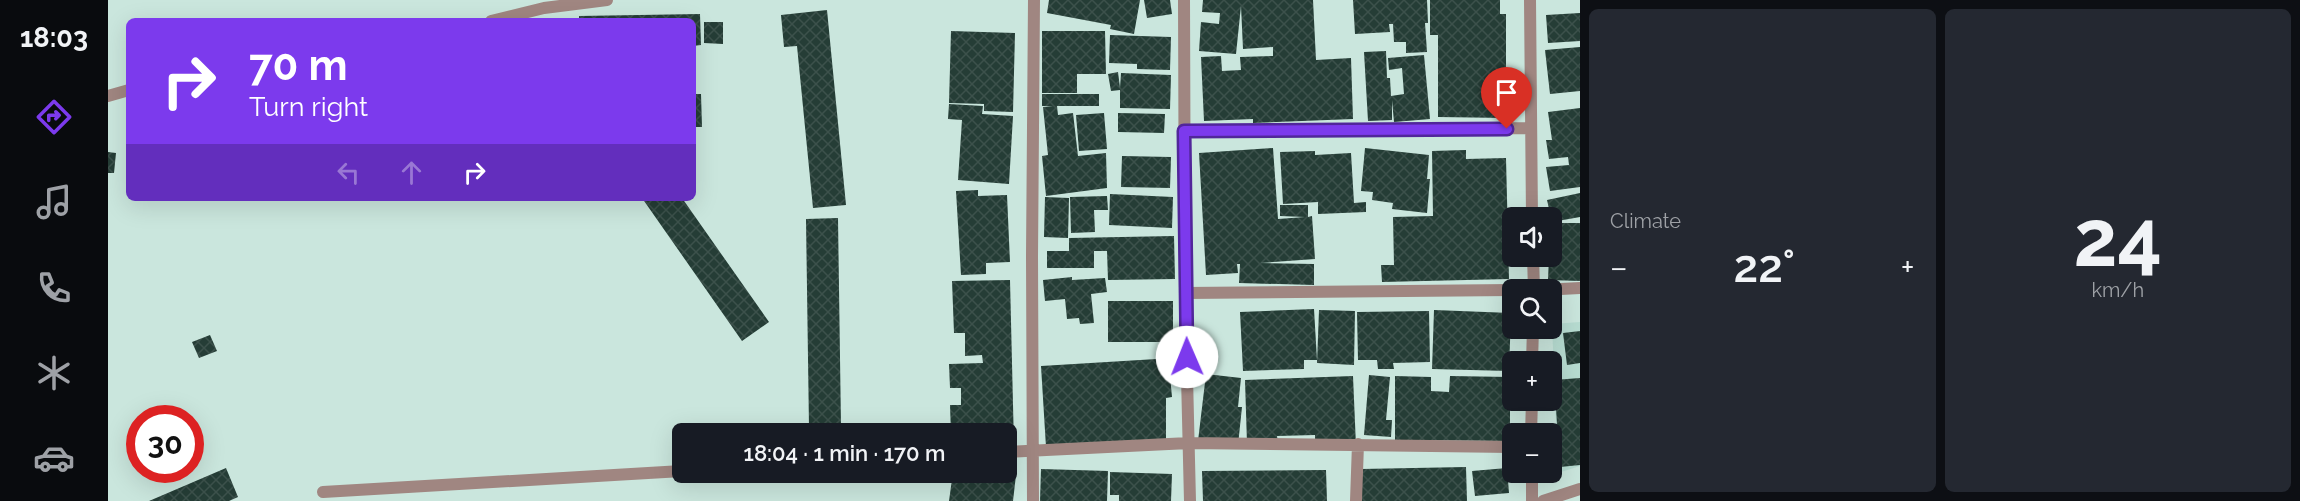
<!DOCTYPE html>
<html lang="en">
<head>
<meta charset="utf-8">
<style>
	body { margin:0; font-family:Raleway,sans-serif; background:#242831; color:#f1f3f6; height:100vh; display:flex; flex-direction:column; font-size:22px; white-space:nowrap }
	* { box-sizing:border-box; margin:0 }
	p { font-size:20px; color:#9ea1a6 }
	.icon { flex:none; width:33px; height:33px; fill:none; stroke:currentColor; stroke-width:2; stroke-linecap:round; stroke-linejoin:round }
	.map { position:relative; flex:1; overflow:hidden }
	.panel { display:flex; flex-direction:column; gap:9px; padding:9px; background:#0d0f14; width:720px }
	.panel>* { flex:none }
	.banner { position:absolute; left:18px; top:18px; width:570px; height:183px; border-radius:9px; box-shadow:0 6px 24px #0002; background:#7c3aed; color:#fff; overflow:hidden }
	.fabs { position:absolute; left:1394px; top:207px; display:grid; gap:12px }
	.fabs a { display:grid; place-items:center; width:60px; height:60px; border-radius:9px; background:#171b24; box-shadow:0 6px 24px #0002; font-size:30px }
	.speed { position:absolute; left:18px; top:405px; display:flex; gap:12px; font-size:30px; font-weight:700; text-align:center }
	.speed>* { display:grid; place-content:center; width:78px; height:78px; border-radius:50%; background:#171b24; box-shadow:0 6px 24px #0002; line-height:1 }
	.speed .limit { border:9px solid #d22; background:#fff; color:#111 }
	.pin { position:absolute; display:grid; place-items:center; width:51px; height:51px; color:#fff; margin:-62px -26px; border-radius:50% 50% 50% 0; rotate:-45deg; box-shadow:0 0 6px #0007 }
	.pin .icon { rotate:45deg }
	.me { position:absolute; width:66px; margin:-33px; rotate:359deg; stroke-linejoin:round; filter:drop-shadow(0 0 4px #0008) }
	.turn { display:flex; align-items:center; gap:21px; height:126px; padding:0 24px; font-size:27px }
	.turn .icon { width:78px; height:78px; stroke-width:2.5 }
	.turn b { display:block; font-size:42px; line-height:51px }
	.lanes { display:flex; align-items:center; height:57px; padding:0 24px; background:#0003; justify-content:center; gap:30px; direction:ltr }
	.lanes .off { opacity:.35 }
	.big { font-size:45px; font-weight:600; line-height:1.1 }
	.panel .card { flex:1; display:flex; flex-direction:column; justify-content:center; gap:9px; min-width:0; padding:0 21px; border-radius:9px; background:#242831 }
	.panel .dial { align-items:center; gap:0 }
	.dial b { font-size:78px; line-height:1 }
	.heat { display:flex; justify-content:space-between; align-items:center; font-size:33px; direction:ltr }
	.panel .tiles { flex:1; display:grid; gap:9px; grid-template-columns:repeat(2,1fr) }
	.trip { position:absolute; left:564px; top:423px; width:345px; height:60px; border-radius:9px; background:#171b24; box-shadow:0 6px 24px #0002; font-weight:600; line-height:60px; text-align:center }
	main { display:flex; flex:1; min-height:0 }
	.menu { display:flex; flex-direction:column; width:108px; justify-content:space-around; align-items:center; background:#090b0e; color:#9ea1a6 }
	.menu .icon { width:42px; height:42px }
	.menu .current { color:#7c3aed }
	.menu b { font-size:27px; color:#f1f3f6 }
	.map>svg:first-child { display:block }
</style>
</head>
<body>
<main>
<nav class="menu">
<b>18:03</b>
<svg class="icon current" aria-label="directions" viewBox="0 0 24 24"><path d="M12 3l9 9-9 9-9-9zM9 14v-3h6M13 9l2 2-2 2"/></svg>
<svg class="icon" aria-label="music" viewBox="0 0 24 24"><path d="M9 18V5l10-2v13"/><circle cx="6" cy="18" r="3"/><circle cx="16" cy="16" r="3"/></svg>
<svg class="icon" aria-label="phone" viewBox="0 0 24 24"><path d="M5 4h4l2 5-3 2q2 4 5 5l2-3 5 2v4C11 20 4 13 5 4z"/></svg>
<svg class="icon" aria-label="climate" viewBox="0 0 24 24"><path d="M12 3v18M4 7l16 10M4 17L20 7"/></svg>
<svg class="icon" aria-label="car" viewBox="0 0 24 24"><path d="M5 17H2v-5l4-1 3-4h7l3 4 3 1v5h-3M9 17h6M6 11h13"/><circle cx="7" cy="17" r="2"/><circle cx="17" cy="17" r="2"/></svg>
</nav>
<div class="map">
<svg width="1472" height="501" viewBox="0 0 1472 501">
	<defs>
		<pattern id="building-cross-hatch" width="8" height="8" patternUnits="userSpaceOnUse" patternTransform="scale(1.5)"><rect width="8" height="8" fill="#253d36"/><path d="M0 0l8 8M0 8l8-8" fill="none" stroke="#3c514b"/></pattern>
	</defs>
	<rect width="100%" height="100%" fill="#cae6dd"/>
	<path fill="#b7dcd1" d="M1472 322V466L1450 473 1444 324Z"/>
	<path fill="url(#building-cross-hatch)" d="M941 0H1032L1026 34 1002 29 1003 25 939 13Z
		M1036 0H1062L1064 14 1039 18Z
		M1095 0H1205L1208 60 1243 58 1245 119 1145 123V119L1096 121 1093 57 1113 56 1114 71 1133 70 1132 57 1165 56V47L1135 49 1133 6 1128 54 1091 51 1093 22 1111 24 1112 13 1094 12Z
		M1245 0H1319L1320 23H1317L1319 52 1298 53V42H1286L1285 24H1281L1282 32 1247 34Z
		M1322 0H1392V14H1398V118L1330 117V35H1322Z
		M719 10 738 205 705 208 689 46 676 47 673 15Z
		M1472 13V41L1440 43 1438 15Z
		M592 14 593 45 585 46V21H471V16Z
		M596 22H615V44L596 43Z
		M843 31 907 33 905 112 876 111V104L841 103Z
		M934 31H997L998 74H969V93H934Z
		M1002 35 1063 37 1062 70 1029 69V64L1001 63Z
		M1472 47V91L1442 94 1437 50Z
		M1278 51 1279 78H1282L1283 96 1296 94 1294 68 1281 70 1280 58 1316 55 1322 119 1286 122 1284 100V120L1260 121 1256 52Z
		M1010 72 1012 88 1013 73 1063 75 1062 109 1012 108V90L1003 91 1000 74Z
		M585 94H593L594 127H585Z
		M934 94H991V106H949L950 115 965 113 970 156 998 153 999 188 938 196 934 156 940 155 935 107 945 106H934Z
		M841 104 875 106 874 114 905 116 901 184 850 180 854 120 840 119Z
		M1472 108V187L1442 191 1438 167 1461 165 1460 157 1441 159 1438 140H1444L1440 112Z
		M996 113 999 149 971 151 968 115Z
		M1010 113 1057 114 1056 133 1010 132Z
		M1165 148 1170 219 1197 217 1172 216V205H1200V217L1204 216 1207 259 1152 263 1206 264V285L1131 283 1132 264H1129L1130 273 1098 275 1091 153Z
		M1257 148 1321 155 1319 179H1322L1319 213 1284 209 1285 203 1264 200 1265 192 1253 191Z
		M1358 150V159L1398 158 1401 279 1274 282 1273 265H1286L1285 217 1325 216 1324 151Z
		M1207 151V155L1243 153 1246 203 1258 202V212L1210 214V202L1175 204 1172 152Z
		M0 152 8 153 6 173H0Z
		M1014 156 1063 157 1062 188 1013 187Z
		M870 190V196L899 195 902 262 878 263V274L853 275 848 191Z
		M1472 193V217L1444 222 1439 200Z
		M1002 194 1065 197 1064 228 1001 225Z
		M999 196 1000 210H986L987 232 963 233 962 197Z
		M937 197 961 198 960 238 936 237Z
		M534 198H574L661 322 634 341Z
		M730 218 733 427 701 428 698 219Z
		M1443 223H1472V281L1440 280 1441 256H1443Z
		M1066 236 1067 279 1000 280 999 251H986V268H939V251H961V238Z
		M964 277V280L997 278 999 292 983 294 986 323 972 324 971 318 959 319 957 299 937 301 935 280Z
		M902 280 906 446H898V434H843L842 405H853V388H842L841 364 875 363 874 355 857 356V333H846L844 281Z
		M1000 301H1065V342H1000Z
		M1206 309 1209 360H1196V369L1135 371 1132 312Z
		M1211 310 1247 311 1246 365 1209 363Z
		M1326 310 1403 313 1401 371 1324 369Z
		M1321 311 1322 362 1285 363 1286 369H1270L1269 360H1250L1249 312Z
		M1472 331V363L1459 365 1455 333Z
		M102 335 109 351 91 358 84 342Z
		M1065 358 1066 375H1062L1064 397 1058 398V440L938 447 933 366Z
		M1098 374 1133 378 1130 407H1134L1130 445 1090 441Z
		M1261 375 1282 377 1278 420H1284L1283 437 1256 435Z
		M1245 376 1248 446 1207 447V435L1169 436 1170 443 1139 444 1137 380Z
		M1287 376 1323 377V391L1341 392 1342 376 1402 377V441L1287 440Z
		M1472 378V465L1452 467 1446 380Z
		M1358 467 1359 501H1254L1253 469Z
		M118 468 130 497 121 501H41Z
		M1399 468 1401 493 1367 496 1364 471Z
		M933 469 1000 471 999 501H932Z
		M1218 470 1219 501H1095L1094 471Z
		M845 472H888L908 475 905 501H841Z
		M1002 472 1064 474 1063 501H1011V495H1002Z"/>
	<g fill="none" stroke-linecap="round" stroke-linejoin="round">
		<path stroke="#a08681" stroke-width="12" d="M1076 0 1077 293 1082 501
			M1422 0 1424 218
			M383 21 436 8 499 0
			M0 96 21 90
			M1076 131 1422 128
			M1425 256 1426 290
			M1433 290 1472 288
			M1077 293 1404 290
			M1424 362 1425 328
			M1423 434 1424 400
			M898 452 1081 443 1404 447
			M1424 472V501
			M215 492 574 471
			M925 501 924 256 926 0
			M1248 501 1250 444
			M1435 501 1472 489"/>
	</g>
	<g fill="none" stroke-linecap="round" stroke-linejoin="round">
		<defs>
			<path id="route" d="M1079 357 1076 131 1399 129"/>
		</defs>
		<use href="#route" stroke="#51269a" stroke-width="15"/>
		<use href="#route" stroke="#7c3aed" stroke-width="10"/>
	</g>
</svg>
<div class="fabs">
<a><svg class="icon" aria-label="sound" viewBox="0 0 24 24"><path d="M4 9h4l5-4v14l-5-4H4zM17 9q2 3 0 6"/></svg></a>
<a><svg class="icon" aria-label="search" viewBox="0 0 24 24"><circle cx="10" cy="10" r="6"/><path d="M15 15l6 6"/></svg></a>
<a>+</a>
<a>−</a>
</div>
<div class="speed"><div class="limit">30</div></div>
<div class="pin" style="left:1399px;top:129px;background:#d93025"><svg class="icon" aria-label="arrive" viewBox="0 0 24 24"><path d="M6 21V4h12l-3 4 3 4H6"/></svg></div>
<svg class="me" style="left:1079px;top:357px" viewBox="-20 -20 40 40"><circle r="19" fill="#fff"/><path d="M0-13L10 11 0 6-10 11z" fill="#7c3aed"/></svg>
<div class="trip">18:04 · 1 min · 170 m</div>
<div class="banner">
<div class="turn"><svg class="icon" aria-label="right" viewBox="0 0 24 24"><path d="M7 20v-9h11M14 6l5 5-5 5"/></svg><div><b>70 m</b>Turn right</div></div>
<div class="lanes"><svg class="icon off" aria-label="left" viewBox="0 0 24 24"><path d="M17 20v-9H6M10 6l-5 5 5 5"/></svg><svg class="icon off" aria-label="ahead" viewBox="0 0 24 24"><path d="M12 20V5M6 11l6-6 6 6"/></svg><svg class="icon" aria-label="right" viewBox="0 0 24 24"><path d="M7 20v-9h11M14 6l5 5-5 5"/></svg></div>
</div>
</div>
<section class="panel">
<div class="tiles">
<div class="card"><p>Climate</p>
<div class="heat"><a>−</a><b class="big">22°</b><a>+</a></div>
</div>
<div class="card dial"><b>24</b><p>km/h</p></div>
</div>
</section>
</main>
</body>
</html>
